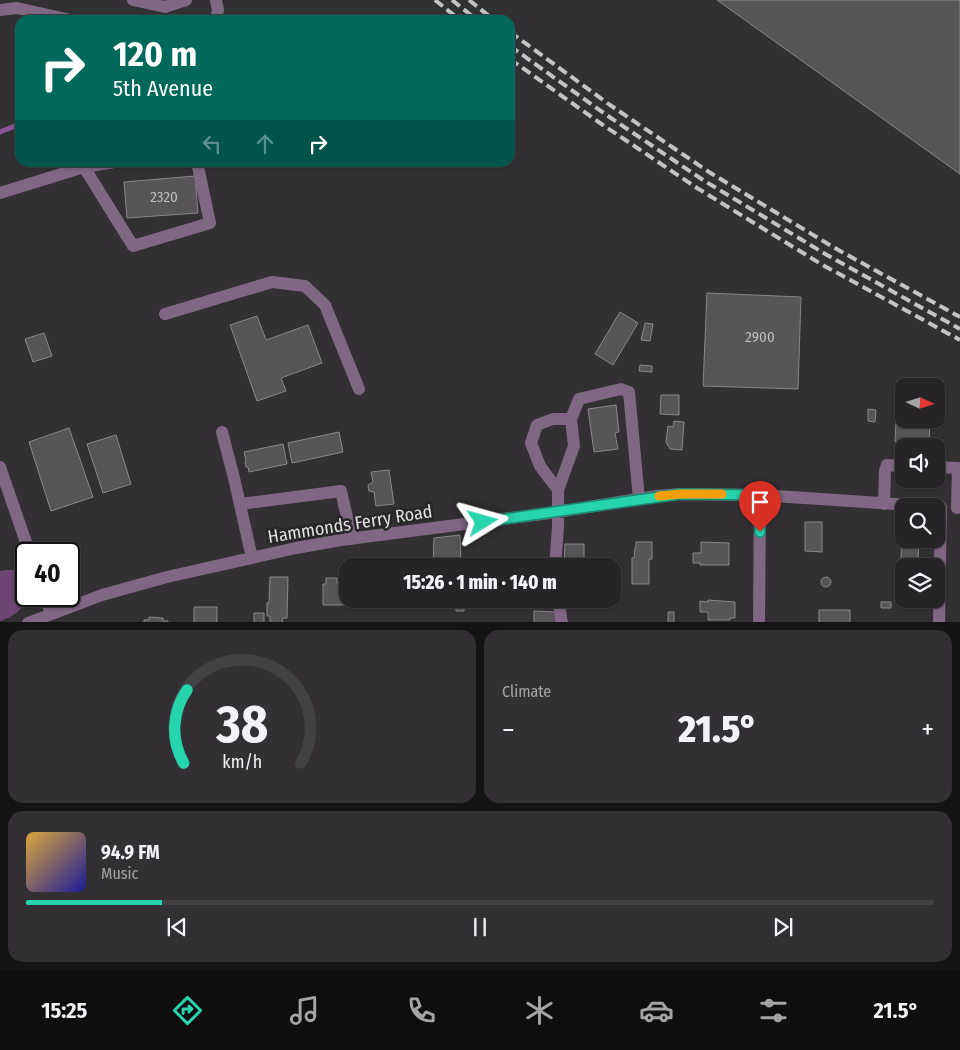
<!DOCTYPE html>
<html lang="en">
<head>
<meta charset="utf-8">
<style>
	body { margin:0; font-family:"Fira Sans Condensed",sans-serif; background:#323032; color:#f1f3f6; height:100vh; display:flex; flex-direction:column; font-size:19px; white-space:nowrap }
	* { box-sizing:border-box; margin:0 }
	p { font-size:16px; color:#a4a4a7 }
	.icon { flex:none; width:28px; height:28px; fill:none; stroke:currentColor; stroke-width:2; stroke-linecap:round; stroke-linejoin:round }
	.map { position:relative; height:622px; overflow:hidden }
	.sheet { display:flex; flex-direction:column; gap:8px; padding:8px; background:#151415; flex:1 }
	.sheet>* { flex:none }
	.top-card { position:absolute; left:15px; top:15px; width:500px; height:152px; border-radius:15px; box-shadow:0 1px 4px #0004,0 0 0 1px #424143; background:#00695c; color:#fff; overflow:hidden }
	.needle { width:32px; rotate:94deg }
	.controls { position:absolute; left:895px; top:378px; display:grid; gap:10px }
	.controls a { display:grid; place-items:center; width:50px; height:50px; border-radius:10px; background:#262426; box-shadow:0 1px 4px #0004,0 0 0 1px #424143; font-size:25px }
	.speed { position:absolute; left:15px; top:542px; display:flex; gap:10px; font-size:25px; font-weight:700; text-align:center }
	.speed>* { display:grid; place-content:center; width:65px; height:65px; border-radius:50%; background:#262426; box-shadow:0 1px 4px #0004,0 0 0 1px #424143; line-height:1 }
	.speed .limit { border:2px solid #111; border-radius:8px; background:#fff; color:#111 }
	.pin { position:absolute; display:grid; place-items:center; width:42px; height:42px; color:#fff; margin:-51px -21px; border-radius:50% 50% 50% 0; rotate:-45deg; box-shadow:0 0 5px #0007 }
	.pin .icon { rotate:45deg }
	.me { position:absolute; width:55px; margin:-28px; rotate:82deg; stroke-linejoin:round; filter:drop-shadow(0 0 4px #0008) }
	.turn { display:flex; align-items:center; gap:18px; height:105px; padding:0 15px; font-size:22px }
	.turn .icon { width:65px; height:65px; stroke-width:2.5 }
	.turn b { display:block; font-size:35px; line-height:42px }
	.lanes { display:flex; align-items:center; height:48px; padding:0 15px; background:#0003; justify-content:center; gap:25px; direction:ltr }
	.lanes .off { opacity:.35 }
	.big { font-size:38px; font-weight:800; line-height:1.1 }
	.sheet .tile { flex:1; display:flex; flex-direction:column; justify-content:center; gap:8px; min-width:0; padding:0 18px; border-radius:15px; background:#323032 }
	.sheet .dial { align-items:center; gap:0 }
	.dial svg { height:130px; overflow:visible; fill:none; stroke:#424143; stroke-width:7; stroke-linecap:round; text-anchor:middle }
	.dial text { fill:#f1f3f6; stroke:none }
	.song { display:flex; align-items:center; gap:15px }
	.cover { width:60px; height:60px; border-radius:8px; background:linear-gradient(135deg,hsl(40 70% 55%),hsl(240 70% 35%)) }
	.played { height:5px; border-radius:2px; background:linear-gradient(90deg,#27d5ad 15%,#424143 15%) }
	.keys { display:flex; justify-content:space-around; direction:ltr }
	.heat { display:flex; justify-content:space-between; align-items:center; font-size:28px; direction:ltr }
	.sheet .tiles { flex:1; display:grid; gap:8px; grid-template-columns:1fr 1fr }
	.tile:last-child { grid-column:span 2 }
	.trip { position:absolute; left:339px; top:558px; width:282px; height:50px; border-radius:15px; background:#262426; box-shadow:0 1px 4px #0004,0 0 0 1px #424143; font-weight:800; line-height:50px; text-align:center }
	.menu { display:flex; height:80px; justify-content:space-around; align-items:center; background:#0f0e0f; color:#a4a4a7 }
	.menu .icon { width:35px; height:35px }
	.menu .current { color:#27d5ad }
	.menu b { font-size:22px; color:#f1f3f6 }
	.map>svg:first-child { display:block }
</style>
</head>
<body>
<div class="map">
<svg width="960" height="623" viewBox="0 0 960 623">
	<rect width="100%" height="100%" fill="#323032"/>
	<path fill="#6d4673" d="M5 570H18C29 584 31 603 15 614 11 617 5 619 0 621V571Z"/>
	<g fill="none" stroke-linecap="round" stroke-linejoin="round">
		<path stroke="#8d5696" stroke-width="5" d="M0 132 20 124"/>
	</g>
	<path fill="#575557" stroke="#8a888a" d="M717 0H960V174Z
		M195 176 198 213 127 218 124 182Z
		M707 293 801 297 798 389 703 386Z
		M620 312 638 323 613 365 595 354Z
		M257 316 266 340 308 325 322 363 281 378 286 391 257 401 230 325Z
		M645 323 653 324 650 341 641 340Z
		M44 333 52 356 33 362 25 339Z
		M640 365 652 366V372L639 371Z
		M661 395H679V415L660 414Z
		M616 405 619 432 615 433 618 449 594 452 588 409Z
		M868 409 876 410 875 422 868 421Z
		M896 420 930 421 929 443 895 442Z
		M674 421 684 422 682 450 670 449 666 442 668 426 673 427Z
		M69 428 93 497 51 511 29 442Z
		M339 432 343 452 292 463 288 443Z
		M116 435 131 484 103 493 87 444Z
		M283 444 287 464 249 472 248 467H246L245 462 246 461 244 452Z
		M936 450H944L942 482 908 480 936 479Z
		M389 470 394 504 376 506 374 492 369 491 368 485 373 482 371 472Z
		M805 522H822V552L805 551Z
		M902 528H904V539H919L918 560 901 559Z
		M460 535 461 566H433L434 538Z
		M636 542H652V559H649V584H632V558H634L635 548H636Z
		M701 542 729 543V565H700V563H693V553H701Z
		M565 544H584V566H564Z
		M519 558H529V560H536V566H511V560H519Z
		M821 582a5 5 0 1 1 10 0a5 5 0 1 1-10 0Z
		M270 577H288L287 618H283L282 623H270V616H267V603H269Z
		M326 578H337V583H347V605H323V584H326Z
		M708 600 735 602V618H730V620H708V612H700V601L708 602Z
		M881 602H891V608H881Z
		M456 604H464V611H456Z
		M194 607H217V623H194Z
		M819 610H850V623H819Z
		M534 611 557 612V623H534Z
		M668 612H674V623H668Z
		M254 613H264V623H254Z
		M149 617 163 618V621H168V623H144V620H149Z"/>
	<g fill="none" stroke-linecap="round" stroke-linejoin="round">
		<path stroke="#806783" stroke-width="12" d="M133 0 165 7 186 0
			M216 0 218 10 216 20
			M0 10 17 8 71 20
			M84 167 133 246 210 223 197 162
			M0 193 84 167 115 162
			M165 314 272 282 305 286 325 305 359 389
			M222 432 234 478 252 558
			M0 467 30 554
			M936 467 958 468 957 508
			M558 490 540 466 531 443 537 425 553 419H571
			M240 504 341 491 352 539
			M884 504 885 471 887 465 904 466
			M555 566 558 528V490L574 446 571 419 579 399 621 389 629 392 639 499
			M45 596 51 614
			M558 599 562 623
			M28 623 102 595 167 577 296 548 341 540 557 512 657 496 680 494 760 495 925 506
			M759 623 760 495
			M939 623 941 507"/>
		<path stroke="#c4c3c4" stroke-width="4" stroke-dasharray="10 5" stroke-linecap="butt" d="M435 0 460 20
			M452 0 477 20
			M469 0 494 20
			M510 32 610 105 709 172 833 247 960 317
			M510 46 605 114 703 180 827 255 960 329
			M510 59 600 123 697 188 821 264 960 340"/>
	</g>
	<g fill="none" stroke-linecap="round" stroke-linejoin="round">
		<defs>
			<path id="route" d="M483 522 680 494 760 495V532"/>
		</defs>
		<use href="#route" stroke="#198a70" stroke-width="12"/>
		<use href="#route" stroke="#27d5ad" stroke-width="9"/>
		<path stroke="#f59e0b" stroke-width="9" d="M659 496 680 494H722"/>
	</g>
	<g text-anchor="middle" stroke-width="5" stroke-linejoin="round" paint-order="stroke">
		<g font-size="15" fill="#bfbebf">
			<text x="164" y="202">2320</text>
			<text x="760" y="342">2900</text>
		</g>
		<g font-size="18" fill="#e2e1e2" stroke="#282628">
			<text transform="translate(350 524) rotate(-9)" y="6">Hammonds Ferry Road</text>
		</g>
	</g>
</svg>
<div class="controls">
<a><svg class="needle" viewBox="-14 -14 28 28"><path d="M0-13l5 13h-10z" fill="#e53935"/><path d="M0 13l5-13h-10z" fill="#a4a4a7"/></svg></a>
<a><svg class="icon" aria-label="sound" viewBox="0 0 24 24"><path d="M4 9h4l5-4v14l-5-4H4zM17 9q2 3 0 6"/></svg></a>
<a><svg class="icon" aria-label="search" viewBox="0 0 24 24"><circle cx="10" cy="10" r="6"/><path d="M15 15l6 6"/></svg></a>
<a><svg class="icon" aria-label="layers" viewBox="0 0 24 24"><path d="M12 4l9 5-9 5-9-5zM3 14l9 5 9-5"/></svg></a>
</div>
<div class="speed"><div class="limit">40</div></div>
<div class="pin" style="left:760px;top:532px;background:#d93025"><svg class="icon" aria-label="arrive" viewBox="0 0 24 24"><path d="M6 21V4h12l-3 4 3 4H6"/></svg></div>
<svg class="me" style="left:483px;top:522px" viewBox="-20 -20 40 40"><path d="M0-17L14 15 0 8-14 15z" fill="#27d5ad" stroke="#fff" stroke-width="4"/></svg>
<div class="trip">15:26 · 1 min · 140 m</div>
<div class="top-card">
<div class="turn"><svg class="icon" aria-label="right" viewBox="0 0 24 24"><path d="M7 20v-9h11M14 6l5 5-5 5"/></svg><div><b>120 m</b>5th Avenue</div></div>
<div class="lanes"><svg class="icon off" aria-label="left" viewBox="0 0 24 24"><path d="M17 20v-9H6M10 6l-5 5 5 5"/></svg><svg class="icon off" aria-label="ahead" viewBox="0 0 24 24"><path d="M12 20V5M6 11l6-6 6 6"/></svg><svg class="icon" aria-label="right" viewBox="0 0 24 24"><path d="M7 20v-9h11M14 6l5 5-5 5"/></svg></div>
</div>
</div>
<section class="sheet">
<div class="tiles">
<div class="tile dial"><svg viewBox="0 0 100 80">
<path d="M14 69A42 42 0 1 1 86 69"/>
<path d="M14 69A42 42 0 0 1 16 24" stroke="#27d5ad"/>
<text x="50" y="56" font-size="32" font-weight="700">38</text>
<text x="50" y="72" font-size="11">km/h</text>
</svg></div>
<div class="tile"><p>Climate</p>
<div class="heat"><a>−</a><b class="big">21.5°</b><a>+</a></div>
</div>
<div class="tile">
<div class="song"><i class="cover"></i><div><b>94.9 FM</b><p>Music</p></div></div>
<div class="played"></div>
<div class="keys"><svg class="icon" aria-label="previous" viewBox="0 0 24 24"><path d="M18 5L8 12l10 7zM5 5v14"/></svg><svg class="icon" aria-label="pause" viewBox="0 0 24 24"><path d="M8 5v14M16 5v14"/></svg><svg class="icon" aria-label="next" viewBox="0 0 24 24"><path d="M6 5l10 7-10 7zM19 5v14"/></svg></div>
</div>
</div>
</section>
<nav class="menu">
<b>15:25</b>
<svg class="icon current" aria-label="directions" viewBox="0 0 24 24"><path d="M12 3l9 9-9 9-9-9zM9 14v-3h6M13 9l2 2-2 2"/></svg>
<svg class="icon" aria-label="music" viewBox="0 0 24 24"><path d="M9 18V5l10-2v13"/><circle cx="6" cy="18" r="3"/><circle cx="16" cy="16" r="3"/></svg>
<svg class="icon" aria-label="phone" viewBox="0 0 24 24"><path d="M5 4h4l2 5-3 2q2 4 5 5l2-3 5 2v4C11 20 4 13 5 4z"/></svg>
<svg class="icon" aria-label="climate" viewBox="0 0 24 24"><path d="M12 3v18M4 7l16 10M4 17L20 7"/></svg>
<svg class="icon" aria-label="car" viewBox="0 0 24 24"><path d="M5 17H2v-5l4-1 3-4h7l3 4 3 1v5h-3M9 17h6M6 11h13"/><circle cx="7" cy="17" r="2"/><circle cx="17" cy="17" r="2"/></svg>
<svg class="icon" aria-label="filters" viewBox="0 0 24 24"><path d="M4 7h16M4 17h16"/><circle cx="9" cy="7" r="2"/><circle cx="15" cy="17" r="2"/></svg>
<b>21.5°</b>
</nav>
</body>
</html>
